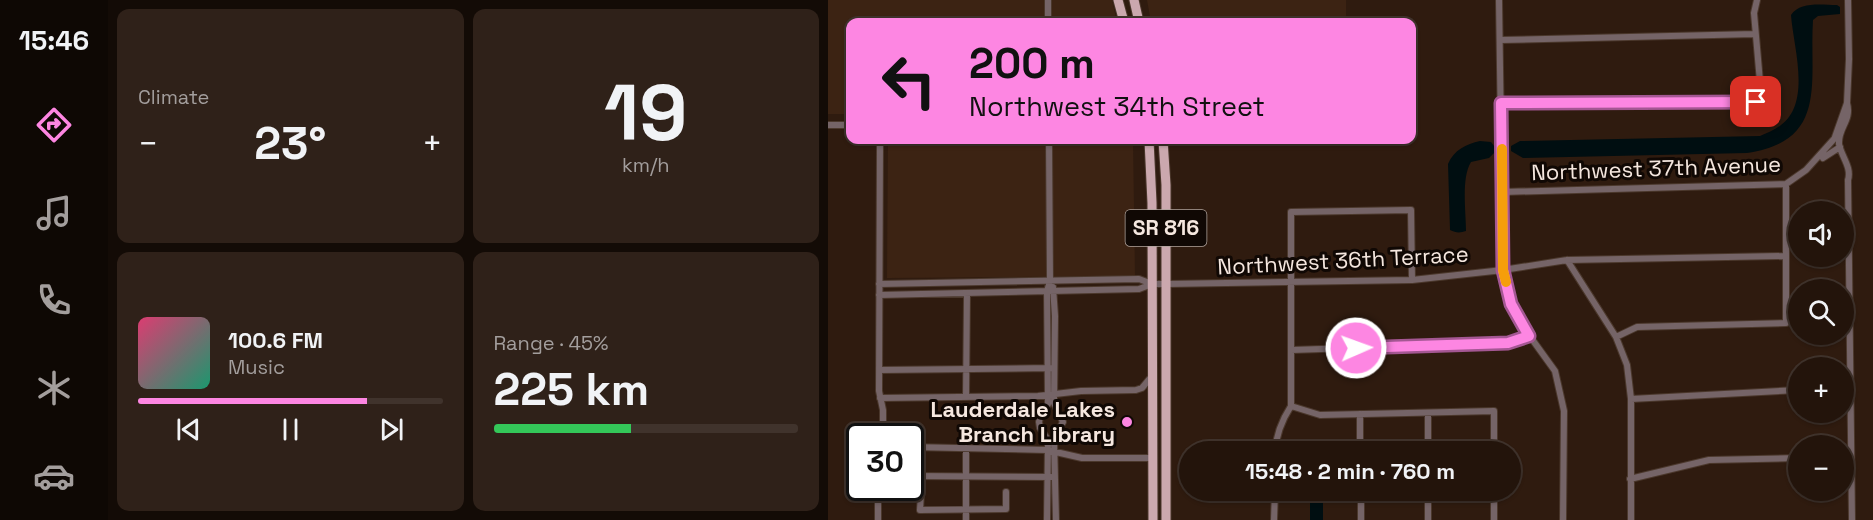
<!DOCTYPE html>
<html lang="en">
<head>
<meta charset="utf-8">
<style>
	body { margin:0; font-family:"Space Grotesk",sans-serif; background:#2f2119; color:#f1f3f6; height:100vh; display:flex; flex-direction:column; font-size:22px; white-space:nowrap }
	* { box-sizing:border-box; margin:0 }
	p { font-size:20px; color:#a39e9d }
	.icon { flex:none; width:33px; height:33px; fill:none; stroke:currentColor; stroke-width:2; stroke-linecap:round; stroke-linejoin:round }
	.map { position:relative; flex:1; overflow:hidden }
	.sheet { display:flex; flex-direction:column; gap:9px; padding:9px; background:#130b06; width:720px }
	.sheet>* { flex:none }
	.top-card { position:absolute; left:18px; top:18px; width:570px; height:126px; border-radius:12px; box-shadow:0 2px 4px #0004,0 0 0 2px #40332c; background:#fd86e2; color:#111; overflow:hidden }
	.tools { position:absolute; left:960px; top:201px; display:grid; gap:12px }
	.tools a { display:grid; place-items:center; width:66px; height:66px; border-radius:50%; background:#23140b; box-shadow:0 2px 4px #0004,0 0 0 2px #40332c; font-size:30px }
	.speed { position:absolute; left:18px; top:423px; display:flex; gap:12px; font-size:30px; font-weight:700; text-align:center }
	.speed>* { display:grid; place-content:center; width:78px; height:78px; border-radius:50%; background:#23140b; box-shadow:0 2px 4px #0004,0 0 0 2px #40332c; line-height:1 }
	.speed .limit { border:3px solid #111; border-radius:9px; background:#fff; color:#111 }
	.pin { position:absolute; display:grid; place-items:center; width:51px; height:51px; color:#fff; margin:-26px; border-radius:12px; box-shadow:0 3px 9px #0006 }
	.me { position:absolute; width:66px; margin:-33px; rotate:88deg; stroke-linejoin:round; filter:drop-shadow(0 0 4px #0008) }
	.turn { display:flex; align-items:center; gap:21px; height:126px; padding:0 24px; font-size:27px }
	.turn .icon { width:78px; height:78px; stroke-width:2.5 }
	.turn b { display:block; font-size:42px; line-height:51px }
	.big { font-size:45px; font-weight:800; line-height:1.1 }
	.sheet .widget { flex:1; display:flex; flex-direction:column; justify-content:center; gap:9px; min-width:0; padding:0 21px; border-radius:12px; background:#2f2119 }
	.sheet .dial { align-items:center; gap:0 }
	.dial b { font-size:78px; line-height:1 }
	.song { display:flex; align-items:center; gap:18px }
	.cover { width:72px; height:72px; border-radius:9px; background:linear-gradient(135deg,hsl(340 70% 55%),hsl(160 70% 35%)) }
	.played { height:6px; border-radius:3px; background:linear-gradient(90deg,#fd86e2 75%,#40332c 75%) }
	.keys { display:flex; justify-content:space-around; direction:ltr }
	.heat { display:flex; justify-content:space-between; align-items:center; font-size:33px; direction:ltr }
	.charge { height:9px; border-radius:4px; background:linear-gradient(90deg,#34c759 45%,#40332c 0) }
	.sheet .tiles { flex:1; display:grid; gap:9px; grid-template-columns:repeat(2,1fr) }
	.trip { position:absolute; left:351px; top:441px; width:342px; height:60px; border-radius:30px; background:#23140b; box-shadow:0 2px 4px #0004,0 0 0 2px #40332c; font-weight:800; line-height:60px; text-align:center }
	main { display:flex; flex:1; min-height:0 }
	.dock { display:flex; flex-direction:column; width:108px; justify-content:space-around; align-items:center; background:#0e0804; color:#a39e9d }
	.dock .icon { width:42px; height:42px }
	.dock .active { color:#fd86e2 }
	.dock b { font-size:27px; color:#f1f3f6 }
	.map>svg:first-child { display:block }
</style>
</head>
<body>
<main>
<nav class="dock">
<b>15:46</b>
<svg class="icon active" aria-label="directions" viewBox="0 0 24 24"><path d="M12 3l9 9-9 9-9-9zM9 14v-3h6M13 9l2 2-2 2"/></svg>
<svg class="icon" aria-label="music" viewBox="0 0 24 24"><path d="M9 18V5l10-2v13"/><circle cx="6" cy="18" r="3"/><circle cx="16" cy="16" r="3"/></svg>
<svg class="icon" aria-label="phone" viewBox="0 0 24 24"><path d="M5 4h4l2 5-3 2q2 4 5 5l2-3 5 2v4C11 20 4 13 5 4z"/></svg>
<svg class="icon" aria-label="climate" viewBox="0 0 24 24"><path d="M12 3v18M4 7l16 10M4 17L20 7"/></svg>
<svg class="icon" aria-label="car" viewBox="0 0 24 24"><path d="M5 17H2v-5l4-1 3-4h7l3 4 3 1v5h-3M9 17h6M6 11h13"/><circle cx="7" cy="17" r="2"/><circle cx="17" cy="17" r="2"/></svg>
</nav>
<section class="sheet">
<div class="tiles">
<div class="widget"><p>Climate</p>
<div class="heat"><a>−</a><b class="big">23°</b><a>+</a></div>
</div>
<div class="widget dial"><b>19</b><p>km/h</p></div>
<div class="widget">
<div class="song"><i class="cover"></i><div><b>100.6 FM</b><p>Music</p></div></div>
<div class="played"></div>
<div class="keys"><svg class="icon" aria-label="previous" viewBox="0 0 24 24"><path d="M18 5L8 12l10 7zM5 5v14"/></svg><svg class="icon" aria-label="pause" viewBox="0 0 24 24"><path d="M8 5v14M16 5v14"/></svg><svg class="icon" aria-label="next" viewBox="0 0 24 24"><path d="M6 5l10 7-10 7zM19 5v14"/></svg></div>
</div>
<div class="widget"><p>Range · 45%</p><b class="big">225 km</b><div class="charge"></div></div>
</div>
</section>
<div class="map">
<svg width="1045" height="520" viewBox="0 0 1045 520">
	<rect width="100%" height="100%" fill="#2f1b0f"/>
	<path fill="#3c2313" d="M0 0H284L289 22H22V114H0Z
		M319 0H518V17L323 22Z
		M60 140H305L307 276 59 278Z"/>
	<path fill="#000e11" d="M1009 5 1012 7V14L990 16 985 20C981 81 1001 141 919 153L695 158 683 151V146L692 141 932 136C939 133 947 130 953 125 984 102 965 46 963 15 972 1 994 5 1009 5Z
		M652 141 663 142 666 146V153L661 158 643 162C633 178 638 212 638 231 632 233 628 233 622 230L620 164C626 150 638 144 652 141Z
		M482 491H495V520H482Z"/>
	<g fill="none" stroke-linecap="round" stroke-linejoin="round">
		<defs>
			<path id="minor" d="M220 0V22
				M671 0 675 270 683 304 701 335 727 371 736 411 735 520
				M672 40 927 34
				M673 103 928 102 932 82 926 13 929 0
				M1019 103C1024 121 1010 127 1011 144 1013 156 1024 167 1020 180L1024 520
				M0 125H22
				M1007 137 1019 103 1021 59 1020 0
				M52 140 51 391 55 410V436
				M995 158 1012 147
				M675 192 958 184 978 170 1006 139 1011 136
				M739 260 788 337 799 365 803 399V520
				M51 284 311 279 324 284H338L584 280 675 270 739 260 958 256
				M225 287 227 316 226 403 235 422 226 439 228 520
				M51 295 311 289 324 284
				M788 337 809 327 958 323V184
				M463 350 680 343 701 335
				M51 370 224 368
				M138 397 139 294
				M52 398 210 396 253 391 308 390 314 388 324 376
				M803 399 970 390
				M463 406 492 415 666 411V452
				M532 414V452
				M600 414V452
				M82 447 219 450 254 458H325
				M138 448V520
				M447 452C448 434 454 420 463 406V212L583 210 584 280
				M82 476 223 477
				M802 479 881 460 970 458
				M50 488V520
				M533 490V520
				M600 490V520
				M666 490V520
				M93 493 92 510 178 509V492
				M219 520 220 440 212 428 211 422 212 416 220 404 219 291 222 281 221 140
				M446 520 447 490"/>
			<path id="primary" d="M290 0 296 22
				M306 0 311 22
				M321 140 324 203 325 520
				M335 140 338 185V520"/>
		</defs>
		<use href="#minor" stroke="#4b382c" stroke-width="8"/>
		<use href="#primary" stroke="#4b382c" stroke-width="11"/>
		<use href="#minor" stroke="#756467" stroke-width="6"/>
		<use href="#primary" stroke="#cba8ae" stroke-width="9"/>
	</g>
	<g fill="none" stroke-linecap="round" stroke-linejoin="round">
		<defs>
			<path id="route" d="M528 348 680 343 701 336 683 304 675 270 673 103 928 102"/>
		</defs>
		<use href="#route" stroke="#a45793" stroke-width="15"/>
		<use href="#route" stroke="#fd86e2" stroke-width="10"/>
		<path stroke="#f59e0b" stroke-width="10" d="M674 149 675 270 678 282"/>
	</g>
	<circle fill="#fd86e2" stroke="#100804" stroke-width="2" cx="299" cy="422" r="6"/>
	<g text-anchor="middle" stroke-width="6" stroke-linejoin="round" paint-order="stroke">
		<rect fill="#100804" stroke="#b0a49d" stroke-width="1.5" x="297.5" y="210" width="81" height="36" rx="4.5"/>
		<g font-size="21" font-weight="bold" fill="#f5e7df">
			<text x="338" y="235">SR 816</text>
		</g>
		<g font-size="22" fill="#f5e7df" stroke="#100804">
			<text transform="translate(828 168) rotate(-2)" y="8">Northwest 37th Avenue</text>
			<text transform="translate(515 260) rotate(-3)" y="8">Northwest 36th Terrace</text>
		</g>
		<g font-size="22" font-weight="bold" fill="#f5e7df" stroke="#100804" text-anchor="end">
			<text x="287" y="417">Lauderdale Lakes<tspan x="287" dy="25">Branch Library</tspan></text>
		</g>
	</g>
</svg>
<div class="tools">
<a><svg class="icon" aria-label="sound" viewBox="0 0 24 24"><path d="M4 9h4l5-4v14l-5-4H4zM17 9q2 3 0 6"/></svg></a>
<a><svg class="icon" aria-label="search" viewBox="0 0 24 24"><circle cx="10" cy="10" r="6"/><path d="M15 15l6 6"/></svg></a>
<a>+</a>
<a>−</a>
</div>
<div class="speed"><div class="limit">30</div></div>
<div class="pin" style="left:928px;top:102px;background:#d93025"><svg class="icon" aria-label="arrive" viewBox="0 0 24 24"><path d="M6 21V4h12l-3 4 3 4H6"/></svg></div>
<svg class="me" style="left:528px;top:348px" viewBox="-20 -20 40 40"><circle r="17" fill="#fd86e2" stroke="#fff" stroke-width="3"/><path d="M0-11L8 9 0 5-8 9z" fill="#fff"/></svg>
<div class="trip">15:48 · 2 min · 760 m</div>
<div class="top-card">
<div class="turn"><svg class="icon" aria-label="left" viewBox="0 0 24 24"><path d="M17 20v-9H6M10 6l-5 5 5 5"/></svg><div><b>200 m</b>Northwest 34th Street</div></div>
</div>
</div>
</main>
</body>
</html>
